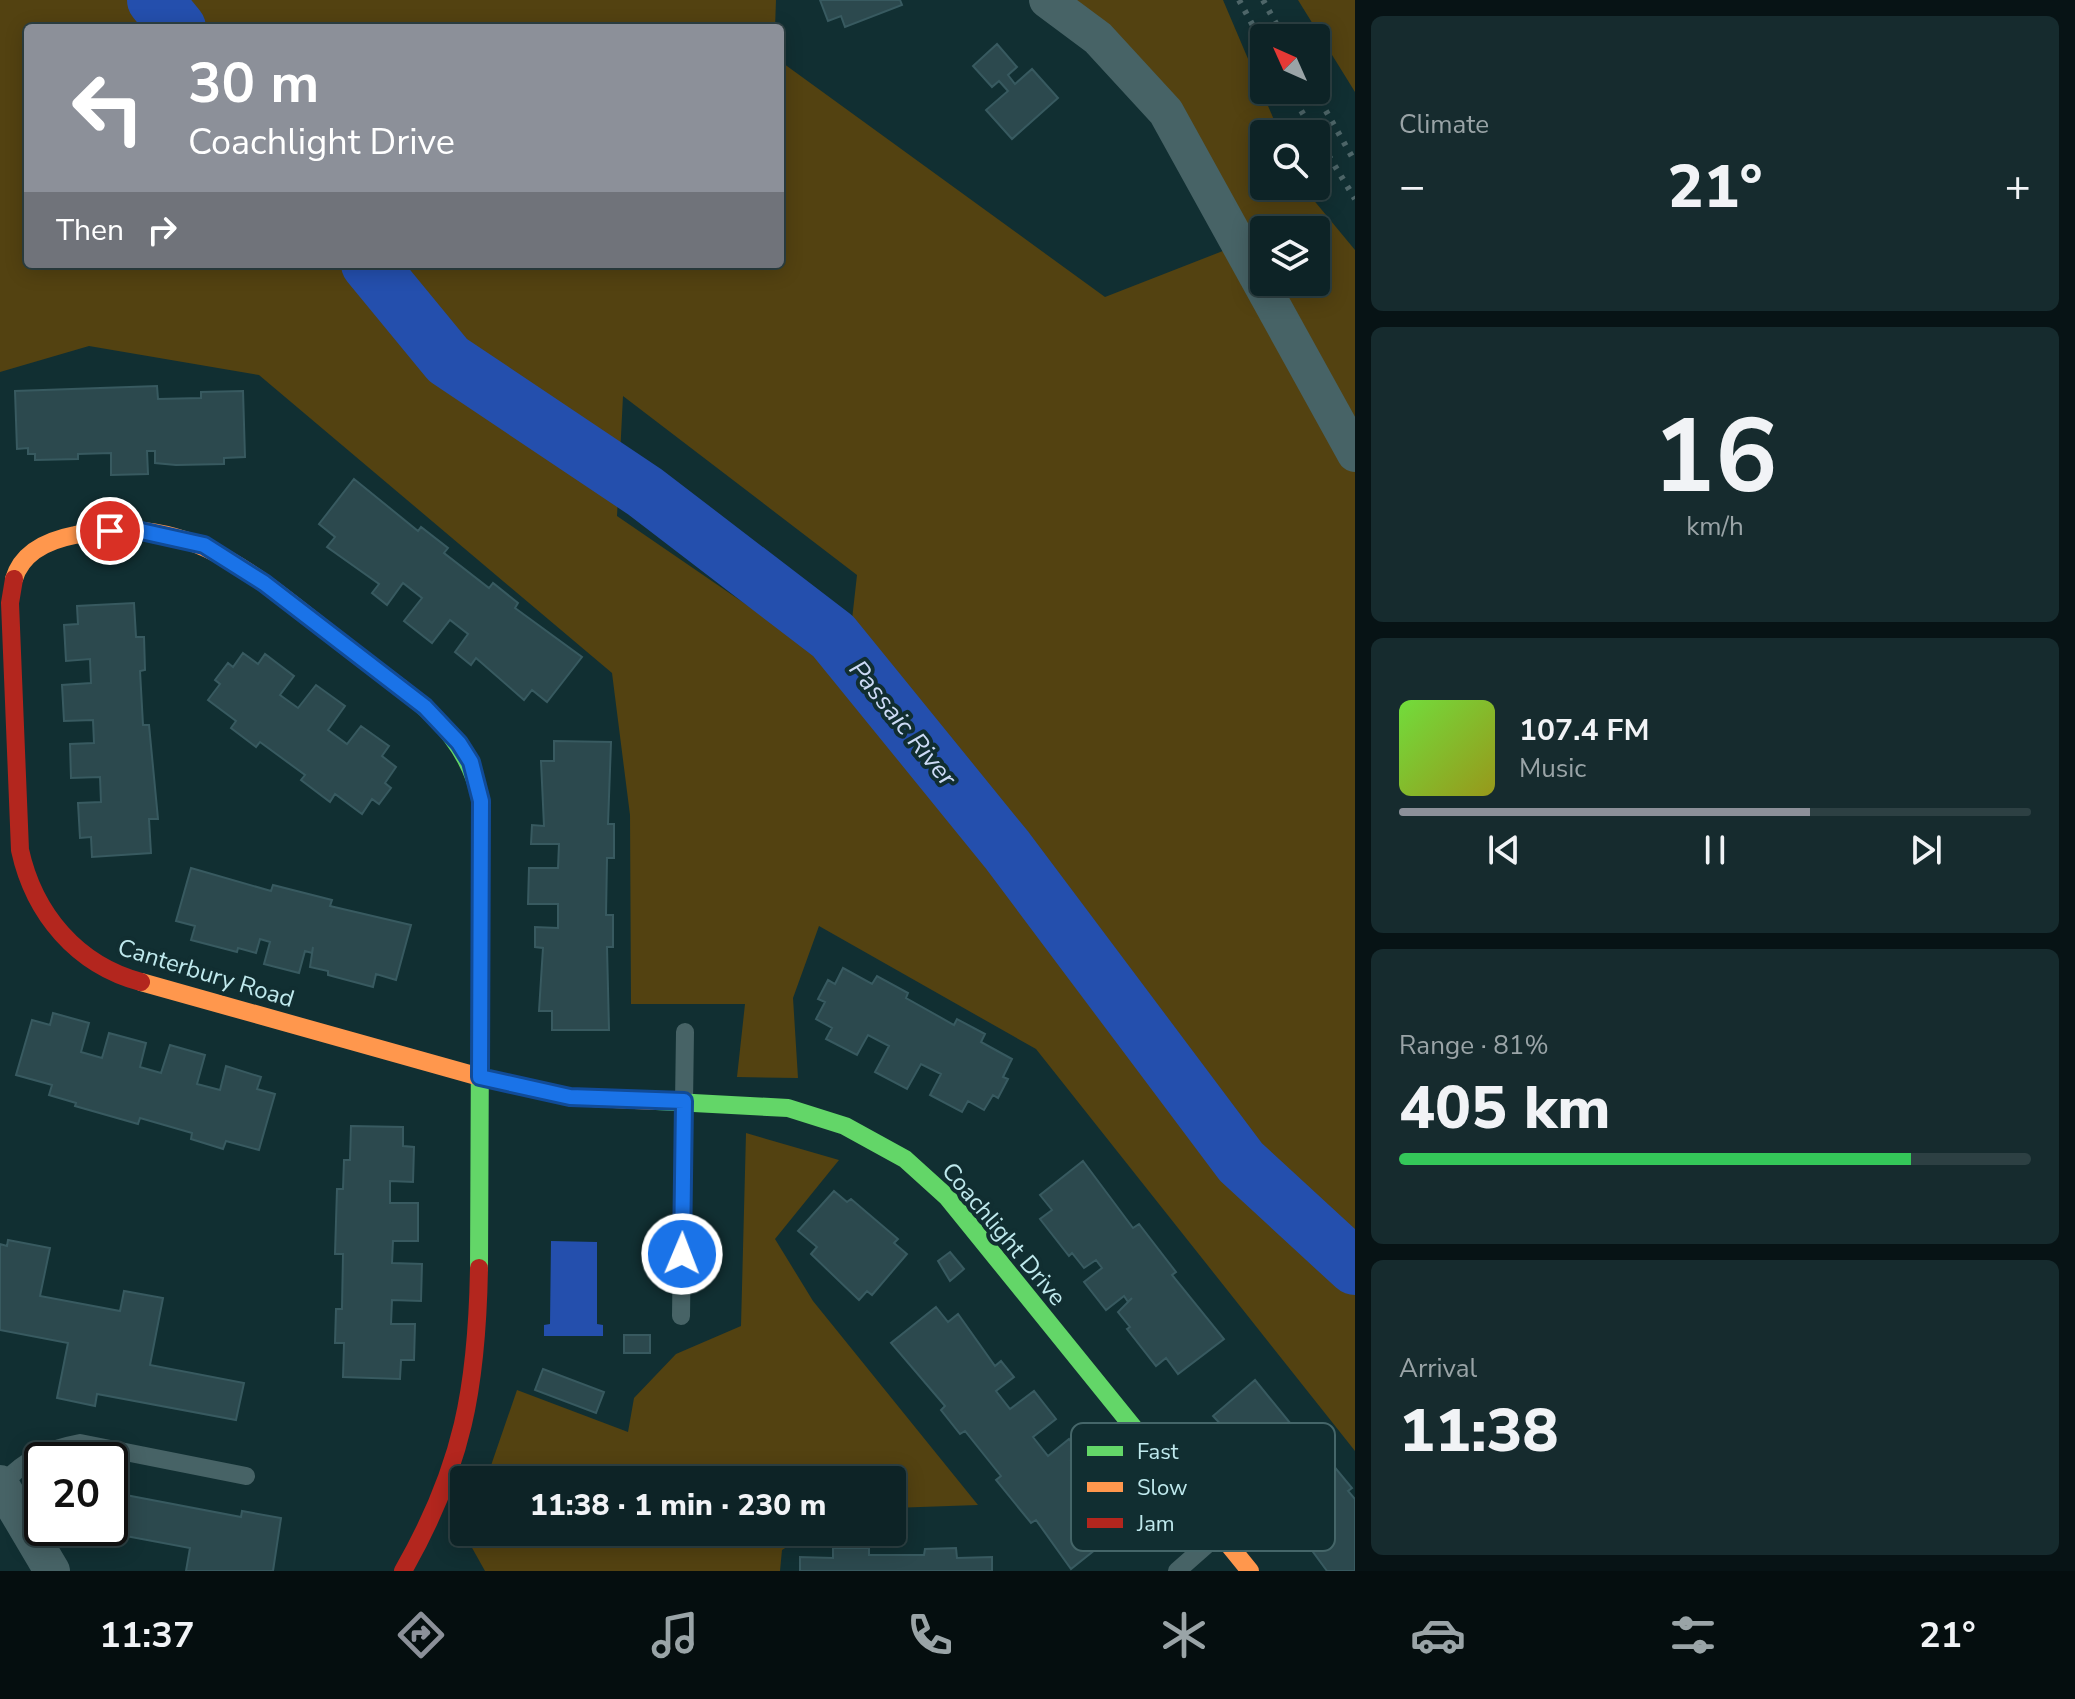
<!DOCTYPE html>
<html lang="en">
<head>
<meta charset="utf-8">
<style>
	body { margin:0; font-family:"Nunito Sans",sans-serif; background:#162b2e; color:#f1f3f6; height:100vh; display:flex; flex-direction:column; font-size:30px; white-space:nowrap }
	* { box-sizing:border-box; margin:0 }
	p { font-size:26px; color:#9aa4a7 }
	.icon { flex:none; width:44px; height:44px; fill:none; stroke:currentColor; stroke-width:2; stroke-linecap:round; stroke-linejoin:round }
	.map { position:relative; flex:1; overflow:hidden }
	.side { display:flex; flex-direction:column; gap:16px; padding:16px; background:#071315; width:720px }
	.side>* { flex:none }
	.top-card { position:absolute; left:24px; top:24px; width:760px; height:244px; border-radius:8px; box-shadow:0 4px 20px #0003,0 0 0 2px #2d4043; background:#8c9099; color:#fff; overflow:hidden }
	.needle { width:52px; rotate:315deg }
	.fabs { position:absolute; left:1250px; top:24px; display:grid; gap:16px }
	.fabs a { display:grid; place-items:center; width:80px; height:80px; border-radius:8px; background:#0d2326; box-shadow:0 4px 20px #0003,0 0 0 2px #2d4043; font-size:40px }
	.speed { position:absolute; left:24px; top:1442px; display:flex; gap:16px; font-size:40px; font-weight:700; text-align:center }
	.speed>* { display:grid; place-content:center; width:104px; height:104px; border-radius:50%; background:#0d2326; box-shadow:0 4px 20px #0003,0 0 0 2px #2d4043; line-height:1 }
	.speed .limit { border:4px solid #111; border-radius:12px; background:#fff; color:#111 }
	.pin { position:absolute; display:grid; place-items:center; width:68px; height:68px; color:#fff; margin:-34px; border:4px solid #fff; border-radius:50%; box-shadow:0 2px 8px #0007 }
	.me { position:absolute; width:88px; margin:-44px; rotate:1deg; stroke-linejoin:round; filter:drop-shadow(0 0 6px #0008) }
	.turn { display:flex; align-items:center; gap:28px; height:168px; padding:0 32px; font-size:36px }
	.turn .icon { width:104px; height:104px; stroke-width:2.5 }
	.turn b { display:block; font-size:56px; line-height:68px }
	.then { display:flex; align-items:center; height:76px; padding:0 32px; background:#0003; gap:16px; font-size:30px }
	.big { font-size:60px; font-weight:800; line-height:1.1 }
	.side .widget { flex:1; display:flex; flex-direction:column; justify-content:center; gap:12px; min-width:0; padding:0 28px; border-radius:12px; background:#162b2e }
	.side .dial { align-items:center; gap:0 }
	.dial b { font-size:104px; line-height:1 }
	.song { display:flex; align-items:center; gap:24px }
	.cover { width:96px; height:96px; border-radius:12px; background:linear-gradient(135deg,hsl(100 70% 55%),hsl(60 70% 35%)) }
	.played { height:8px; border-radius:4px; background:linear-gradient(90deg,#8c9099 65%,#2d4043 65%) }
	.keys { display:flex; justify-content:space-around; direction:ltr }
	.heat { display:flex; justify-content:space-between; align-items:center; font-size:44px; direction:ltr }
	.charge { height:12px; border-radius:6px; background:linear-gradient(90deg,#34c759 81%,#2d4043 0) }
	.trip { position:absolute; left:450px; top:1466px; width:456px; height:80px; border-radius:8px; background:#0d2326; box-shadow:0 4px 20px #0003,0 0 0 2px #2d4043; font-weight:800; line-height:80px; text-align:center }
	.menu { display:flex; height:128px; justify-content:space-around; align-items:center; background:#050e0f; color:#9aa4a7 }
	.menu .icon { width:56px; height:56px }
	.menu .on { color:#8c9099 }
	.menu b { font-size:36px; color:#f1f3f6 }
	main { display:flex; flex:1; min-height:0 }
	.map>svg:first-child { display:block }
</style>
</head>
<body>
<main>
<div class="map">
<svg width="1355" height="1571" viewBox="0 0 1355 1571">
	<rect width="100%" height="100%" fill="#112f32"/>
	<path fill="#534211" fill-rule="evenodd" d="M0 0H776L775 28H28V264H780V61L1105 297 1251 240 1051 0H1223L1280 134H1264V186H1302L1355 250V1451L1036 1049 819 926 793 998 798 1078 737 1077 745 1004H631L630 815 612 673 259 375 89 346 0 372ZM1264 230H1316V282H1264ZM623 396 857 575 846 673 617 516Z
		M1298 0H1355V92Z
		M746 1133 839 1160 775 1239 813 1301 978 1505 892 1508V1480H486L517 1390 628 1432 634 1398 676 1354 741 1326Z
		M467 1532H811L782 1550 780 1571H485L466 1537Z"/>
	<path fill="#244fad" d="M551 1241 597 1242V1324L603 1325V1336H544V1325L550 1324Z"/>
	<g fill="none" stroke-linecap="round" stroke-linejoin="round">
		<path stroke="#244fad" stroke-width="56" d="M155 0 178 28
			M369 264 448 360 645 492 833 636 1007 850 1241 1162 1355 1267"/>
	</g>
	<path fill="#2c494e" stroke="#385a60" stroke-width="2" d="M820 0H900L902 5 845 27 841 16 828 21Z
		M997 44 1017 67 1008 75 1015 84 1032 69 1058 98 1012 139 986 110 1008 91 999 81 992 87 973 66Z
		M157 386 158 399 201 398V392L243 391 245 457 224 458V464L176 465 155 463V451H147L148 474 111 475V453L78 454V459L35 460V454H28V448L17 449 15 391Z
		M354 479 418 531 421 527 448 548 444 553 489 588 493 583 518 603 515 608 582 657 547 702 532 690 524 700 476 658 471 665 455 652 468 634 450 620 432 643 404 621 422 598 403 583 387 605 372 593 379 584 327 547 335 537 319 524Z
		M134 603 136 637H144L145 670 140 671 143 725H149L158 819H149L151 853 92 857 91 837 80 838 78 803 101 802 100 777 71 778 70 744 94 743 93 720 64 721 62 685 91 683 90 659 66 661 64 625 78 624 77 606Z
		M243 653 258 664 265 654 294 676 280 695 298 708 316 685 345 706 328 730 347 744 361 726 389 746 382 756 396 767 385 783 391 788 379 804 372 799 362 814 335 794 330 802 301 780 305 775 260 742 256 747 231 728 236 721 208 700 220 684 215 680 228 663 233 667Z
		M554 741 611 742 608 824H614V858H607L606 915H613V947H607L609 1030H552V1011H539L543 948 535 947V927L558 928V904H528L529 868H558L559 844H531L532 825 544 826 541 761H554Z
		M191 868 271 891 273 885 332 900 330 906 411 925 396 980 376 974 373 987 328 975V971L310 967 313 947 312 953 305 951 299 973 264 964 270 942 260 939 256 953 238 948 237 952 191 940 195 926 176 921Z
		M843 968 872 984 877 976 908 993 906 998 954 1025 957 1019 985 1034 981 1042 1012 1059 1003 1077 1008 1079 998 1098 993 1095 984 1110 968 1101 962 1112 930 1095 941 1074 921 1064 907 1089 875 1072 889 1046 868 1035 857 1055 826 1039 832 1028 816 1019 825 1002 818 999 828 980 835 984Z
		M53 1013 89 1023 81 1052 102 1058 109 1033 146 1043 140 1067 161 1073 170 1045 205 1055 197 1084 220 1090 226 1066 261 1077 257 1089 275 1094 259 1150 226 1141 223 1149 191 1139 192 1133 140 1118 138 1124 75 1106 76 1103 49 1095 52 1085 16 1075 32 1020 50 1025Z
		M351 1126 403 1127V1146L414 1147 413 1182 390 1181V1203H418V1241H393L392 1263 422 1264 421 1301 392 1300 391 1324H415L414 1360H401L400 1379 343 1377 344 1343H335L336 1309H342L343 1254H335L337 1189H343L344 1160H350Z
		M1083 1161 1133 1228 1139 1224 1176 1272 1172 1275 1224 1339 1178 1374 1166 1358 1156 1366 1127 1329 1130 1327 1118 1312 1132 1298 1128 1302 1124 1296 1106 1310 1084 1282 1102 1268 1096 1260 1084 1268 1072 1253 1069 1256 1040 1219 1052 1210 1040 1195Z
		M834 1191 847 1202 851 1199 898 1239 894 1243 907 1254 872 1295 867 1291 859 1300 811 1254 817 1247 798 1231Z
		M8 1240 50 1248 40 1296 120 1311 124 1291 163 1298 150 1365 244 1383 236 1420 97 1394 95 1406 57 1398 68 1343 0 1330V1244L7 1246Z
		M950 1252 964 1269 950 1281 938 1261Z
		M936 1307 948 1322 958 1314 995 1366 1001 1361 1014 1377 996 1391 1010 1409 1034 1391 1056 1419 1033 1437 1048 1456 1069 1439 1080 1454 1071 1461 1113 1509 1103 1517 1116 1533 1071 1569 1036 1520 1031 1523 996 1480 1001 1476 965 1431 960 1434 941 1410 945 1406 891 1343Z
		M624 1335H650V1353H624Z
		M543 1369 604 1392 596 1413 535 1390Z
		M1255 1380 1308 1445 1313 1441 1352 1488 1348 1491 1355 1499V1571H1327L1297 1530 1310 1515 1305 1519 1301 1514 1283 1529 1261 1501 1278 1486 1271 1478 1261 1487 1248 1473 1245 1476 1214 1440 1226 1430 1213 1416Z
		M110 1492 241 1517 242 1511 281 1518 273 1571H186L190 1548 83 1528H110Z
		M833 1548H869V1555H924L925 1549 956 1548 957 1558 992 1557V1571H800V1557L833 1558Z"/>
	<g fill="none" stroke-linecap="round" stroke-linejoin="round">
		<path stroke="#476366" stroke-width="18" d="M681 1316 685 1032
			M2 1485C23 1460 48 1449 80 1443L246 1476
			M1177 1571 1219 1534"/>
		<path stroke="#476366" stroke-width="36" d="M1047 0 1098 38 1166 112 1355 454
			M0 1483 52 1571"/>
		<path stroke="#63d668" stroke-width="18" d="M401 688C441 719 470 750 481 801L479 1268
			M656 1101 788 1108 845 1126 905 1159 947 1197 1142 1438"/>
		<path stroke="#ff974d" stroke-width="18" d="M14 579C22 552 49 540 75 535 180 512 246 567 323 628 348 649 375 668 401 688
			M141 982 480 1077 570 1097 656 1101
			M1142 1438 1250 1571"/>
		<path stroke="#b3261e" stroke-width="18" d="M14 579 10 603 20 850C34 914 77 965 141 982
			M403 1571C463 1466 477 1387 479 1268"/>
		<path stroke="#4e6669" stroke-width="6" stroke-dasharray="4 8" stroke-linecap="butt" d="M1239 0 1264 46
			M1263 0 1284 38
			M1289 90 1315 134
			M1314 90 1355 162
			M1316 135 1355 199"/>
	</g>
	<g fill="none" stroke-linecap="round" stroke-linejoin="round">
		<defs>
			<path id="route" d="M110 531H141L204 545 264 583 425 707 459 743 471 762 481 801 480 1077 570 1097 684 1101 682 1254"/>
		</defs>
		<use href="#route" stroke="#114b97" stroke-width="20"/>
		<use href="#route" stroke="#1a73e8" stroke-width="14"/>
	</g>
	<g text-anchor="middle" stroke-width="8" stroke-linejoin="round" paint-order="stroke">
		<g font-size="24" fill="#bfe9ed" stroke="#112e31">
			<text transform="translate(206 973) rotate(17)" y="8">Canterbury Road</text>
			<text transform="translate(1004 1234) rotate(50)" y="8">Coachlight Drive</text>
		</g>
		<g font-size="26" font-style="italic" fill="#ccdaf5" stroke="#112e31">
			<text transform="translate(903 723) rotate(51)" y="9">Passaic River</text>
		</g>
	</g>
	<rect x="1071" y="1423" width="264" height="128" rx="12" fill="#112e31" stroke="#456669" stroke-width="2"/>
	<rect x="1087" y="1446" width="36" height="10" fill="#63d668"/>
	<rect x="1087" y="1482" width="36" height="10" fill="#ff974d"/>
	<rect x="1087" y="1518" width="36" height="10" fill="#b3261e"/>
	<g font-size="22" fill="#bfe9ed">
		<text x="1137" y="1459">Fast</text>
		<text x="1137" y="1495">Slow</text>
		<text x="1137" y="1531">Jam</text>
	</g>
</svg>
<div class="fabs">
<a><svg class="needle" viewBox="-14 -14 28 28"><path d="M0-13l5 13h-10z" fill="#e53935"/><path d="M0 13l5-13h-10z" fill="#9aa4a7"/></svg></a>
<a><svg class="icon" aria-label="search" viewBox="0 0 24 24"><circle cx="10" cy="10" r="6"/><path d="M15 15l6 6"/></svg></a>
<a><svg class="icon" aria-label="layers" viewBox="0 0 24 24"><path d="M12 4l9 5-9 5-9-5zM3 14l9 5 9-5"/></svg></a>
</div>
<div class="speed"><div class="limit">20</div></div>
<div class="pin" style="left:110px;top:531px;background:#d93025"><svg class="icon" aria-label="arrive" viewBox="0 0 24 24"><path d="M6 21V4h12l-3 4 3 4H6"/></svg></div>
<svg class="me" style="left:682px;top:1254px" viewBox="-20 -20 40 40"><circle r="17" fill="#1a73e8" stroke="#fff" stroke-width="3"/><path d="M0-11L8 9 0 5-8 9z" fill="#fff"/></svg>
<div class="trip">11:38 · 1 min · 230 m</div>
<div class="top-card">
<div class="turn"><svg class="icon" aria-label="left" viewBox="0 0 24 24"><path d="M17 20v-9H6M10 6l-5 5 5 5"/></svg><div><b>30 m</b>Coachlight Drive</div></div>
<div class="then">Then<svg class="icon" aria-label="right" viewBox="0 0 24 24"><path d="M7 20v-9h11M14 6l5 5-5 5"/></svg></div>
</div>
</div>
<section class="side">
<div class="widget"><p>Climate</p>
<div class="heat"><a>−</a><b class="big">21°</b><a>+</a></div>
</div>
<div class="widget dial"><b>16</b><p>km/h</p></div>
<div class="widget">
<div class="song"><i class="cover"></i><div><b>107.4 FM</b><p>Music</p></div></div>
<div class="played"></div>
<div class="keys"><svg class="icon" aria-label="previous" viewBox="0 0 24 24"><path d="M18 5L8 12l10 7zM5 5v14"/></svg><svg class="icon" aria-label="pause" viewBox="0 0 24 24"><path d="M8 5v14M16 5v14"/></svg><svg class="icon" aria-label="next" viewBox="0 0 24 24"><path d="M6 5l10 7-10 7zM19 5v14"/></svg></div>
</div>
<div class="widget"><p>Range · 81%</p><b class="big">405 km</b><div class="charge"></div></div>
<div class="widget"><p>Arrival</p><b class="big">11:38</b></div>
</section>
</main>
<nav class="menu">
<b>11:37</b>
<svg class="icon on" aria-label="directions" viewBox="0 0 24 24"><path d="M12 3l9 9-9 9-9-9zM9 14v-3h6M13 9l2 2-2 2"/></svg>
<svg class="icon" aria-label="music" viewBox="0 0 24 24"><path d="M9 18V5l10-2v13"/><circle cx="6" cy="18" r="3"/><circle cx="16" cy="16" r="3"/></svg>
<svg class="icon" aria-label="phone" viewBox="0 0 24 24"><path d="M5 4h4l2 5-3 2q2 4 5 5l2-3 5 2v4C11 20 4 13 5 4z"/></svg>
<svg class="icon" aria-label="climate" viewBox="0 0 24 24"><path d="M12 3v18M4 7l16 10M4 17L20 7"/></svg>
<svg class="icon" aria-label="car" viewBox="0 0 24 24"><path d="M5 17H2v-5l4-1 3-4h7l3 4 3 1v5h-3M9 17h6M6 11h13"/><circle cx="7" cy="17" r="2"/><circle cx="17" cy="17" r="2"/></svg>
<svg class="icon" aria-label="filters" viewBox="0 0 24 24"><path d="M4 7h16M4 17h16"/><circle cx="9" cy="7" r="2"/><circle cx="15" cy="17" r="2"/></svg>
<b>21°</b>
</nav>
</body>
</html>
